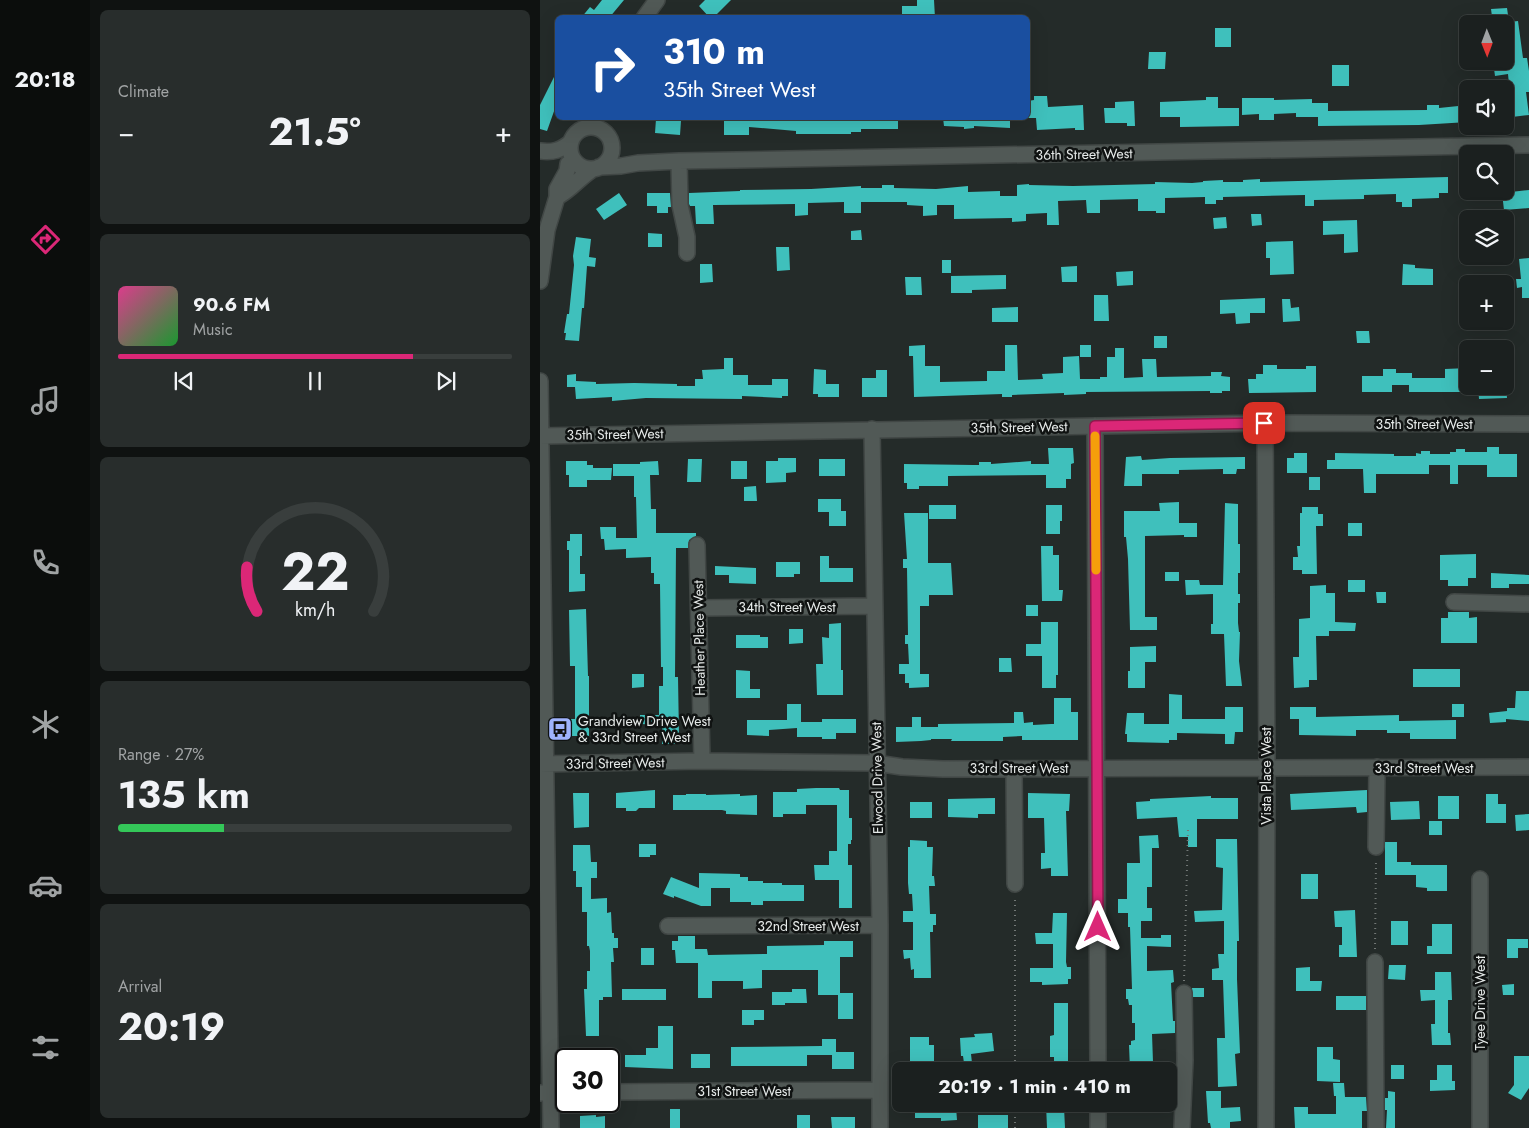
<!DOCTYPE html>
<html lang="en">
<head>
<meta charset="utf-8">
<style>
	body { margin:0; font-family:Jost,sans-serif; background:#282d2c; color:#f1f3f6; height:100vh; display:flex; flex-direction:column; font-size:19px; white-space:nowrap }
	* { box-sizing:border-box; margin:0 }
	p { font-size:16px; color:#a0a3a4 }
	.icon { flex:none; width:28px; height:28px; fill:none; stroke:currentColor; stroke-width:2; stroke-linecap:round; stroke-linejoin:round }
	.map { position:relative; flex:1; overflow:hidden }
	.details { display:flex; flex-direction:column; gap:10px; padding:10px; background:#0f1211; width:450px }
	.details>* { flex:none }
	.banner { position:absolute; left:15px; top:15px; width:475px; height:105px; border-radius:8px; box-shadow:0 5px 20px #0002,0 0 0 1px #393e3d; background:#1a4fa0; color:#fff; overflow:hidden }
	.needle { width:32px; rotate:179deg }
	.controls { position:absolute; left:919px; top:15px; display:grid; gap:10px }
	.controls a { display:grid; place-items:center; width:55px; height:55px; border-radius:8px; background:#1b201f; box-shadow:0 5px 20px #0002,0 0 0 1px #393e3d; font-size:25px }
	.speed { position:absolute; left:15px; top:1048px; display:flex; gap:10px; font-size:25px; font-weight:700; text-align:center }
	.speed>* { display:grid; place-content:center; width:65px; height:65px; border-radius:50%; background:#1b201f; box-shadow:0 5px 20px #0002,0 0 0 1px #393e3d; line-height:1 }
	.speed .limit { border:2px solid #111; border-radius:8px; background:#fff; color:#111 }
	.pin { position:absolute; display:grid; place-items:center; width:42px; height:42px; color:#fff; margin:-21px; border-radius:10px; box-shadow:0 2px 8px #0006 }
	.me { position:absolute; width:55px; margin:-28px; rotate:0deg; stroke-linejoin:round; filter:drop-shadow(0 0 4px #0008) }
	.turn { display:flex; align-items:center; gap:18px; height:105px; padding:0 25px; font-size:22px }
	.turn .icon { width:65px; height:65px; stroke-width:2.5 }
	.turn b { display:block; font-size:35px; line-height:42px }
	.big { font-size:38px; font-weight:700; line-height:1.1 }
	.details .widget { flex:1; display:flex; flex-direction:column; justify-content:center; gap:8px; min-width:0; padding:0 18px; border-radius:8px; background:#282d2c }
	.details .dial { align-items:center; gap:0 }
	.dial svg { height:130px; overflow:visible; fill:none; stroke:#393e3d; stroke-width:7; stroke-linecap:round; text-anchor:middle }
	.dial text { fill:#f1f3f6; stroke:none }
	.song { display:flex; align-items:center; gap:15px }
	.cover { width:60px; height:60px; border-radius:8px; background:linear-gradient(135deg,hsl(330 70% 55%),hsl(130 70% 35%)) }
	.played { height:5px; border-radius:2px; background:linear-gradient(90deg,#db2777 75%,#393e3d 75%) }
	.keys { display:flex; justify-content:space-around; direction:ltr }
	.heat { display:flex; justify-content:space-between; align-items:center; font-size:28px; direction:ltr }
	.charge { height:8px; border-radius:4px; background:linear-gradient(90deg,#34c759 27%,#393e3d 0) }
	.trip { position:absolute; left:352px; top:1062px; width:285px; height:50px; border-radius:8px; background:#1b201f; box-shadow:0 5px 20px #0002,0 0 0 1px #393e3d; font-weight:700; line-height:50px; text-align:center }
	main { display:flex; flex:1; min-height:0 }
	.menu { display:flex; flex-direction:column; width:90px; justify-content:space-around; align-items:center; background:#0b0d0c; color:#a0a3a4 }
	.menu .icon { width:35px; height:35px }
	.menu .selected { color:#db2777 }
	.menu b { font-size:22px; color:#f1f3f6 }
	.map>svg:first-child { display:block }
</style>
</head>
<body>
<main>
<nav class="menu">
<b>20:18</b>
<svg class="icon selected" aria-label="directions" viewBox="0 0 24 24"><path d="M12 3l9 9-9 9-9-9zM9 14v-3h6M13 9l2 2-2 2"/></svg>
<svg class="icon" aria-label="music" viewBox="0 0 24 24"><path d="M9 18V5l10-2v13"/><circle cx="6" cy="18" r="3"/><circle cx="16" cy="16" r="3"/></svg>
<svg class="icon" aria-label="phone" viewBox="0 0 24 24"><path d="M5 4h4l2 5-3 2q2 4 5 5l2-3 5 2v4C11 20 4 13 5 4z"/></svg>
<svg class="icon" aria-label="climate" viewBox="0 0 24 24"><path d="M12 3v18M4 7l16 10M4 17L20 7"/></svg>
<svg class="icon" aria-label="car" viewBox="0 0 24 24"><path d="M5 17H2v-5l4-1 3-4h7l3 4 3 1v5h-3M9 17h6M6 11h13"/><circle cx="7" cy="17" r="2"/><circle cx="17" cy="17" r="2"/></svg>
<svg class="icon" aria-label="filters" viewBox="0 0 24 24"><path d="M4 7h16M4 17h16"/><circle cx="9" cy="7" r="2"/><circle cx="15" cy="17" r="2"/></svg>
</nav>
<section class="details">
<div class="widget"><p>Climate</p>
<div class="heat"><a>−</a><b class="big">21.5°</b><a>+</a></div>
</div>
<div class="widget">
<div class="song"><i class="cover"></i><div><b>90.6 FM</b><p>Music</p></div></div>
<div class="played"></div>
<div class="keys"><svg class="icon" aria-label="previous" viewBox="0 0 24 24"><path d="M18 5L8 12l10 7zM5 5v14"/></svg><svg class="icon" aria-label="pause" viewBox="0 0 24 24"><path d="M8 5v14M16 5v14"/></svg><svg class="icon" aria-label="next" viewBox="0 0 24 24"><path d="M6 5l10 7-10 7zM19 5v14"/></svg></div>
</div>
<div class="widget dial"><svg viewBox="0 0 100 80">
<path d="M14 69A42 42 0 1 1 86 69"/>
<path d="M14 69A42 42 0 0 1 8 42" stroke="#db2777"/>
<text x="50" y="56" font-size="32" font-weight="700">22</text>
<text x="50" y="72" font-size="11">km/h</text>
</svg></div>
<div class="widget"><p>Range · 27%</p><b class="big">135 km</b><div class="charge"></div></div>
<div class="widget"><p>Arrival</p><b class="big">20:19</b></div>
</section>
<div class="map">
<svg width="989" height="1128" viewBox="0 0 989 1128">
	<rect width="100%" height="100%" fill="#242b29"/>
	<path fill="#3fc0bc" d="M62 0H84L69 18H41L50 7 54 10Z
		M165 0H191L173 18H170L159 6Z
		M377 0H394L395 18H362V6H377Z
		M967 8 969 22 978 21 983 58H987L989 71V92H986L989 115 972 117 968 74 955 76 953 61H965V24H953L951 9Z
		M675 28H691V47H675Z
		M609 52H626L625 69H608Z
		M792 65H809V86H792Z
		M18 69V100L7 131 0 129V105Z
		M494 96H507L508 107 543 105 544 130H535V128L497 130 496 118H488V101L494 100Z
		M666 97H678V108H699V126L640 127V117H620V102L666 100Z
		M702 98H734V100L772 99V103H788V111L887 110V105H899V108L928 105V122L879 125 778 126V117H756V113L734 114V120H719V114L702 115Z
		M594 101 595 126H587V123H565L564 108H575V102Z
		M194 118H358V129H321V132H311V134H256V131L209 127V135H184V121L194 120Z
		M403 118H470V128L434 126V128L424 129V127L404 126Z
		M116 119 141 121 140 135 115 133Z
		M908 177V193H899V198L872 199V207H862V202H856V194L824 195V199L774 200V206H765V195L683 197V200H676V204H665V197L625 198V213H616V211H598V199L560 200V213H547L546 200 518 201 519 225H507V213L486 214V221L472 222V218L414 219V205H397V215L383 216V206L367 205V202H321V213H304V202L268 203V215L255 216V204L173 205 174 224H156L155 206H150L149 204V193L200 191V190L271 189 321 186V188H342V185H354V188L396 189 428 186V192L460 191V196H477V185L489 184V185L533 186 615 184V182L652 183 663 182V181L683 180V182H703V180L720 179V182Z
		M989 190V208L964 210 962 193Z
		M79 193 87 205 64 220 56 209Z
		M107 193H130L131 207H128V213H117V206H107Z
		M711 214H721L722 225 712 226Z
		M686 217 687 228 674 229 673 218Z
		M817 220 818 252 804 253V234L783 235V221Z
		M321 230 322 240H311V231Z
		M108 233 122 234V247H108Z
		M36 237 51 239 49 257 56 258 55 267 47 266 44 308H42L39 341 25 340 26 333H24L27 314H29L34 265 33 256Z
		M753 241 754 274 730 275V258H726V242Z
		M236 247H249L250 270 237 271Z
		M989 258V298H982V287L977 288 976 279H981L979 259Z
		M402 260H411V273H402Z
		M160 264H172L173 282 160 283Z
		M863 264 875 265V268L893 269V285H862Z
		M537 266V282H522L521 267Z
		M593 271V285L577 286 576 272Z
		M466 275V289L432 290V293H411V276Z
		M365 277H381L382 295H366Z
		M554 295H568L569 321H554Z
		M725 298V313H710V323L696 324 695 313 680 314V300Z
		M742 299H750L751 308 759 307 760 321 743 322Z
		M478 307V322H452V308Z
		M816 331H829L830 343H817Z
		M614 336H627V348H614Z
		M385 345V366H400V382L447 381V371H465V345H477L478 380 503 379 502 374 523 373V357L539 356 540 379H560V377H567V357H575V348H584V378L603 377 602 359H616L617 377 671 376V372H682L681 376 690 377V391H682V393H670V391L546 392V394L524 395V393L472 395V397H462V394L374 397 373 356H369V346Z
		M540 345H551V357H540Z
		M184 358H193V375H208V385H232V379H248V396H242V398L202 396V399L106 398 72 401V397L36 399 35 387H27V375L36 374V381L56 382V384L94 383 137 384V386H155V379H163L162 370 184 369Z
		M723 365H737V369H766V366H776V392L709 393 708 379H716V374H723Z
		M928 368V392H869V385H852V392H822V376H843V369H856V373H872V378H905V369Z
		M274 369 286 370V384H299V397H278V394H273Z
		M336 370H347V397H322V378H336Z
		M938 386H966L967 398 939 399Z
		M947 447H959V454H977V477H947V465H918V484H910V465H889V474H836V493H824L823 469H787V460H795V453L854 454V456H876V453L881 454V451H890V454H910V452H916V449H925V452H947Z
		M508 448H533L534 463 531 464V479H526V488H506V475L408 476V486H379V489H367V483H364V464L433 465H439V462H451V464L491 461V464H509Z
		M754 453H767V473H747V458H754Z
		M601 456 602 460 630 458 705 457V469H697L696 474H683V469L639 470V474H602V486H584L586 457Z
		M238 458H256V472L246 473V482L226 483V461H238Z
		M148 459H162L161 482H147Z
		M279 459H305V476H279Z
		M26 461H47V465H53V468H72L71 480H47V487H29V475H26Z
		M118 461 119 475H110L111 509H116V533H156V536L149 540 148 548H136L135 677H138L139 737H135V744H122V725L100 724V715H119V686H123V667H121L120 584H114V573H111V557L86 558V549L65 550 64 539H61L60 527H76V538H97L96 497H94V476H73V464H100V462Z
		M191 461H207V479H191Z
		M769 477H780V490H769Z
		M216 486 217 501H204V487Z
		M278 499H301V511H306V526H289V512H278Z
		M639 502V523H657V537H644V535L605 536V617H617V630H590L588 559 586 537H584V511H620L619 503Z
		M685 503 698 504V544H700V573H698V594H700V603H698V623L699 632H700L699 661 702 686H686L684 634H671V624H673V594L646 595 645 580H659L660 585H683Z
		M389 505H416V519H389Z
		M506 505H522V521H520V534H506Z
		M762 507H778V514H783V526H776L777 574H762V570H753V557H758L757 546H760V513H762Z
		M364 513H388V563H411L413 595H389V606H380V674H389V687L369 688V683H365V674H359V664H369L368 644H365V635H368L367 568H363V559H367Z
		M808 523H822V536H808Z
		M30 534H42V556H40V574H45V591L29 592V550H27V541H30Z
		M501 546H513V555H519V590H523L522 601H502Z
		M936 554V578H928V586H908V580H900V555Z
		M280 556H289V568H313V582H280Z
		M236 562H260V574H254V577H236Z
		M175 566 216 568V584L189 583V575H175Z
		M625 572H639V581H625Z
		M951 573 989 575V584H969V588H951Z
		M808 580H825V592H808Z
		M786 585V593H795V622L816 623 815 631H789V636H776L777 680H769V687L754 688 753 657H759V619L770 618V586Z
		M836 592H846V603H837Z
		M486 605H498V616H486Z
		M46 609 48 676H49V736H29V719H35V666H30L29 610Z
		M908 612H929V618L937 617V643H901V618H908Z
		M501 622H518V675H516V688H502V656H486V644H501Z
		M301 623V670H303V695H277L276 664H283L282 637 289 638V624Z
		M249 629H263V643L249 644Z
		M196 635H220V637H228V648H196Z
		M616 646V662H605V688H588V671H590V647Z
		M459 658H471L472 672H459Z
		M873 669H920V687H873Z
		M196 670 210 671V689H220V698H196Z
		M92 674H104V687L92 688Z
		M976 691H989V721L966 719V722L950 723 949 713 967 711V708H975Z
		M629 694 642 695V719H685V707H703V732H695L694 744H685V734L637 733V740H629V743L587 742V734H585L587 713H604V724H629Z
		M514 698H531V712H538V740H482V736L463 737V741H411L412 739H391V740L381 741 356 742V727H372V717H381V727H398V724L474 723V712H483L484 723 493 722V725L511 724H514Z
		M247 704H261V722H282V719H316V733H296V739H282V737H257V728L229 730V736L207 735V720H247Z
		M912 704H924V717H912Z
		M750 707H776V717L859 715V721L916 720V739H870V733H847V730H816V736L759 735V719H750Z
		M276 788H299L300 790H309V818H312V840H311V844H308V865H312V908H299V880H275L274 865H289V851H297V805H266V814H243V817H233V792H257V789Z
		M115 790V808H99L96 811H86V808H76V793Z
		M827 790V812L817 813 816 807 751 810 750 794Z
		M33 793H49V827L34 828Z
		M488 793 530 794 529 811H526L528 876H511V868L501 869V853H505L504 818H488Z
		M146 794H166V795L200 794V796L217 795V815L186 814V811L182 810H133V795H146Z
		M946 794H958V804H966V823H946Z
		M671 796V798H698V819H657V847H648V837H639L637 817 597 819 596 802 610 801V799Z
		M898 796H919V819H898Z
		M455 798V814H438V818L408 817V799Z
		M879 801 880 819 851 820 850 802Z
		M370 802H392V818H370Z
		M989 814V830L976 831 975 815Z
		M889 821H902V835H889Z
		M618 835 619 848H612V887H607V908H612V921H601V938H621V935H631V947L607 946V971L633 970 634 982 631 983 633 1021H635V1033L612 1034 613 1062H617V1071H593V1070H590L589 1045H591V1041L595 1040V1023H592V1005H589L588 999H586V989H592L590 927H588V913H578V899H587V863H600L599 836Z
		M676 839H697L699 941H697V979L700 1053 695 1054 697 1086 678 1087 677 1038H685L683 980H672V969L679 968 678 954H684V921L655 922 654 911 682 910 683 868 676 867Z
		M370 840 387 841V847H393L392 876H394L395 886H389L390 914H396V925H393V932H390L391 978H374V969L371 970 370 958 364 959 363 950H373V922H363V911H373L372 894H369L368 883V847H370Z
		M845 842H857V862H871V865H907V891H887V888L876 887V875H845Z
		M99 844H116V855H110V857H99Z
		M33 845H50L51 862H57V878H51V899L67 898V913L71 912 72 933H74V938H78V948H73L74 962H71L72 997H63V1000H59V1036H46L44 989H47V971H50V951L49 946H47V912H42V887H36V871H33Z
		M159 873 200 874V877H208V881H223V883H242V885H264V901H223V905H211V902H190V888H171V906H161L134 896V898L123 894 131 877 159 888Z
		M761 874H778V899H761Z
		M815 910 817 957H799V945H802V927H795L794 911Z
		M513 913H527L526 962 527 967H531V979H528V984L502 985V982H490V968H513V944H496L495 933H512Z
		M851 921H868V945H851Z
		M892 924H912V954H887V946H892Z
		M138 936H155V949H167L168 955 227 954V946L284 945V941H313V957H300V993H313V1019H298V995H278V970H222V988L203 989V981H172V998H158V963H136L135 950H132V941H138Z
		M967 939H988V948H978V958H967Z
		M101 948H114V965H101Z
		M849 965H866L865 980 848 979Z
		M770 967V981H782L781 991H756V968Z
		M895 972H911L912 1000H908V1033H910L911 1045H892L891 1024H895V1000L881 1001 880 990H895Z
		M974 984V995H963L962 985Z
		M652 988H664V997H653Z
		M82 989H126V1000H82Z
		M252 989H266L267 1003H245V1005H232V992H252Z
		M796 996H826V1010H796Z
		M514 1003H528V1071H514V1057H510V1036L514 1035Z
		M202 1010H224V1020H214V1025H202Z
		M118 1026H133V1069L85 1067V1055H106V1048H118Z
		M452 1033 454 1051 431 1054 432 1063H424L423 1056H421L420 1038 435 1037 434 1034Z
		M370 1037H389V1045H394V1069H370Z
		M282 1039H296V1052H314V1069H292V1055H267V1066H191V1047L282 1046Z
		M777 1047H793V1059L800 1060V1082L777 1081Z
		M151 1054H170V1068H151Z
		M974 1056H989V1088L981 1100 968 1093 974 1085Z
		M851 1065H864V1079H851Z
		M897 1065H912V1081H915V1090L890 1091V1080H897Z
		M793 1083H804L805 1097H826L827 1111H822V1128H755L754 1107H768V1114H796V1096H794Z
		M666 1091H681V1108L700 1107 701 1121 690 1122V1128H671L670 1123H668Z
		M848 1091 855 1092V1128H846L847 1110H845V1098H848Z
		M375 1104H390V1108L416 1107 417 1120 401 1121V1118H375Z
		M506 1104H517V1107H524L525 1128H507Z
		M130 1109H140V1128H130Z
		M56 1115V1117L65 1116V1128H40V1116Z
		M257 1115H270V1128H257Z
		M438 1115H468V1128H438Z
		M291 1117H315V1128H292Z"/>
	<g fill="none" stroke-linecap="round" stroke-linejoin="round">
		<defs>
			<path id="minor" d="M104 18 117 0
				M30 148a21 21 0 1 1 42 0a21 21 0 1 1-42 0Z
				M0 151C13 153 21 150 31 142
				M139 161 140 205 147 237V253
				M59 167 81 166 98 163 139 161 989 145
				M17 197C31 190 40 177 53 169
				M0 281 7 230 17 197V189L27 171 28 164 34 161
				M0 381 11 1128
				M725 423 727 767 726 1128
				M555 426 558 1071
				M332 429 340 925V1128
				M0 436 725 423 989 424
				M157 545 162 761
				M914 602 989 604
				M159 608 334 606
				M0 764 162 761 336 763 362 767 403 769 989 767
				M474 769 475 884
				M836 847 837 767
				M940 879V1128
				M128 926 340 925
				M835 962 836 1128
				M69 1092 340 1090
				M0 1093 26 1092
				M558 1104V1128
				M642 1128 645 1060 644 993"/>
		</defs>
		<use href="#minor" stroke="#414745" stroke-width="18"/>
		<path stroke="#727876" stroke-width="2" stroke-dasharray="1 4" stroke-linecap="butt" d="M835 949 836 859
			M644 981 648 830
			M475 1071V896
			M475 1128V1104"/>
		<use href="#minor" stroke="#515956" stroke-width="15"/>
	</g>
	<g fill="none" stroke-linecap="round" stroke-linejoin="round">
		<defs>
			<path id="route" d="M558 927 555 426 724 423"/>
		</defs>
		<use href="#route" stroke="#8e194d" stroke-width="12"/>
		<use href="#route" stroke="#db2777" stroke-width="9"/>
		<path stroke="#f59e0b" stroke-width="9" d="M555 436 556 570"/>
	</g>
	<defs>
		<symbol id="bus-square" viewBox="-11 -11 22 22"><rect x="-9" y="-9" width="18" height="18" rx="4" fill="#9fb3fd" stroke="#101312"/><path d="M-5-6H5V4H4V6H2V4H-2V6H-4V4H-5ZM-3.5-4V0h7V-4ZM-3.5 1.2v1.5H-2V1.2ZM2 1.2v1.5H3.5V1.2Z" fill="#111"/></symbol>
	</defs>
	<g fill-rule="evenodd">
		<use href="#bus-square" x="6" y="715" width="28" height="28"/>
	</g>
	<g text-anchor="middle" stroke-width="5" stroke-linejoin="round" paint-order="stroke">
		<g font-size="14" fill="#e6eae9" stroke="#101312">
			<text transform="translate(544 154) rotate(-1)" y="5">36th Street West</text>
			<text x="884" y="429">35th Street West</text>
			<text transform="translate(479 427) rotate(-1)" y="5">35th Street West</text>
			<text transform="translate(75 434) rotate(-1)" y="5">35th Street West</text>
			<text x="247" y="612">34th Street West</text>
			<text transform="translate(159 638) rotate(-91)" y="5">Heather Place West</text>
			<text transform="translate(75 763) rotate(-1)" y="5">33rd Street West</text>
			<text x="479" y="773">33rd Street West</text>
			<text x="884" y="773">33rd Street West</text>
			<text transform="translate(726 776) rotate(-90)" y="5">Vista Place West</text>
			<text transform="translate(337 778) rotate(-91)" y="5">Elwood Drive West</text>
			<text x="268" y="931">32nd Street West</text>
			<text transform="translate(940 1003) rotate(-90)" y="5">Tyee Drive West</text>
			<text x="204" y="1096">31st Street West</text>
		</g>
		<g font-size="14" fill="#e6eae9" stroke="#101312" text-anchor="start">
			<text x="38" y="726">Grandview Drive West<tspan x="38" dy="16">&amp; 33rd Street West</tspan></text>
		</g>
	</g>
</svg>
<div class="controls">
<a><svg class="needle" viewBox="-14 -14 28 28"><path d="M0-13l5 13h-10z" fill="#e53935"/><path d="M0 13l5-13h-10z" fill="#a0a3a4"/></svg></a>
<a><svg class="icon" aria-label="sound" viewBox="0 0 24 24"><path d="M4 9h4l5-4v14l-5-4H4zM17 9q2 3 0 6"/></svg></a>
<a><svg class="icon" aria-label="search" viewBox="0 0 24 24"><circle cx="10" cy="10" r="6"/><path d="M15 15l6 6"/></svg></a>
<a><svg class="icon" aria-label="layers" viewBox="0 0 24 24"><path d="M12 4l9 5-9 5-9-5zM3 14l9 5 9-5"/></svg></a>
<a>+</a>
<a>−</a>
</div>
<div class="speed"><div class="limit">30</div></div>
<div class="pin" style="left:724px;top:423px;background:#d93025"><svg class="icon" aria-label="arrive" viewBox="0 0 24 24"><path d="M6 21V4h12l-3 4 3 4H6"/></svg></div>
<svg class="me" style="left:558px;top:927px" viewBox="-20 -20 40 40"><path d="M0-17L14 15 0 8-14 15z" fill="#db2777" stroke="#fff" stroke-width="4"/></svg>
<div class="trip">20:19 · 1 min · 410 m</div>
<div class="banner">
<div class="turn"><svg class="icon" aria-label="right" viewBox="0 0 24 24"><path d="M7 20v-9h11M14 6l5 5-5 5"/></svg><div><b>310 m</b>35th Street West</div></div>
</div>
</div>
</main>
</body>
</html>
